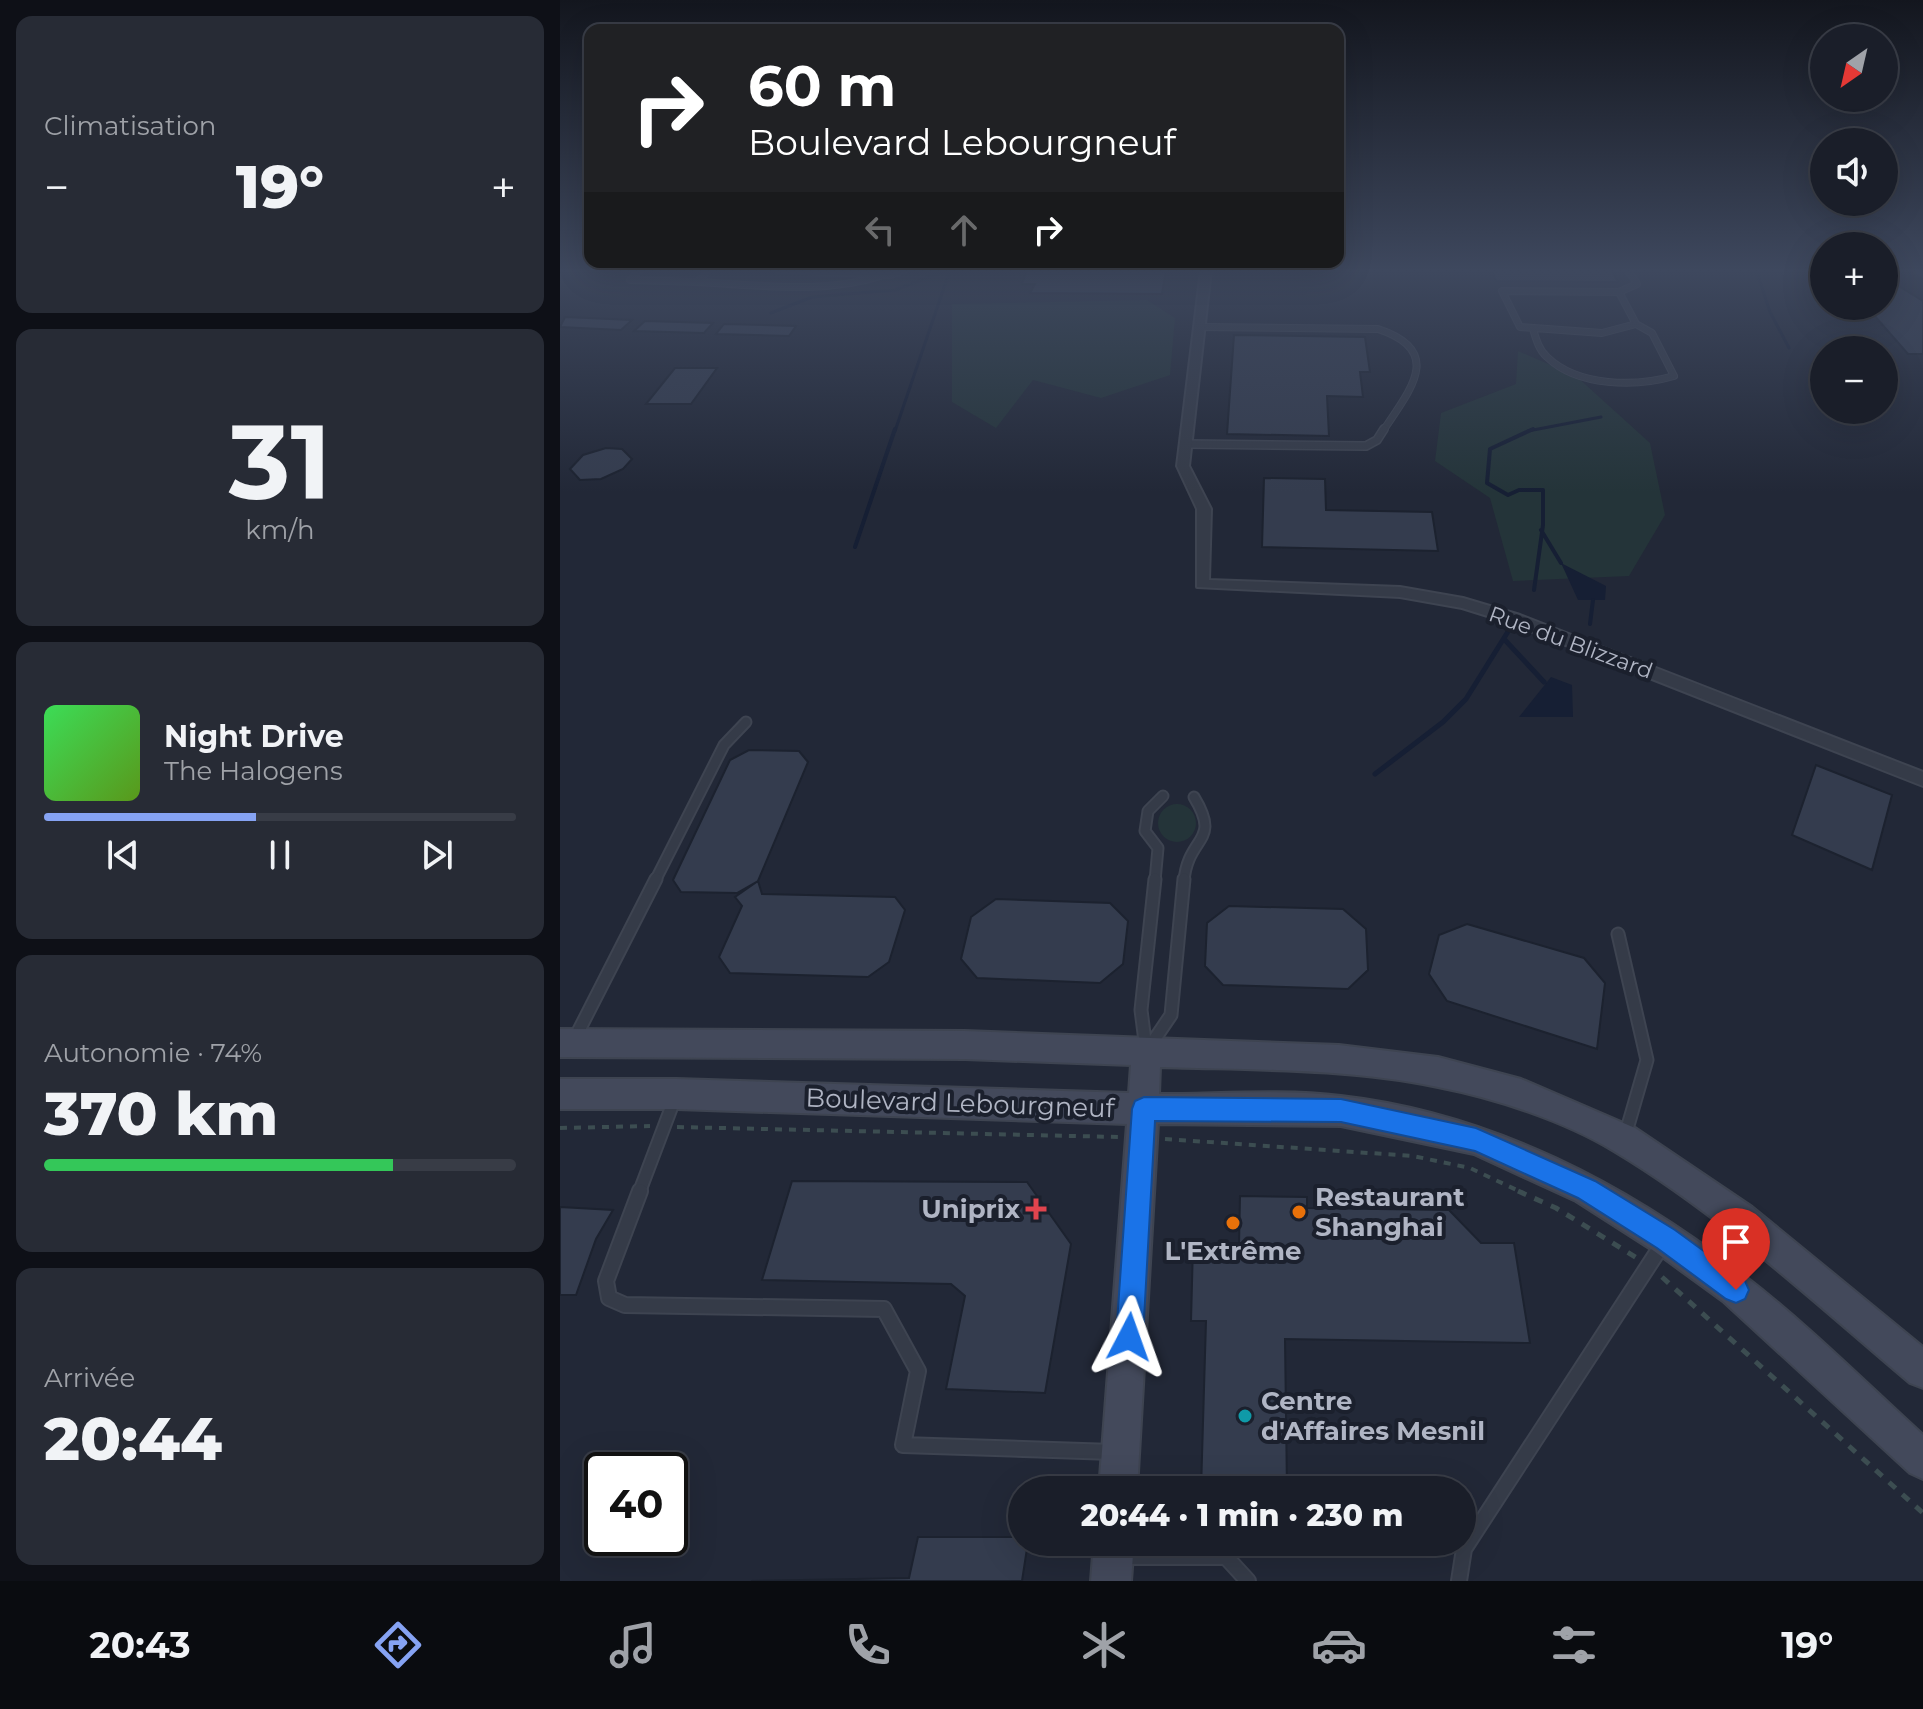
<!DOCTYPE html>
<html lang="fr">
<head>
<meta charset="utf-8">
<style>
	body { margin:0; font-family:Montserrat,sans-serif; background:#272b35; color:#f1f3f6; height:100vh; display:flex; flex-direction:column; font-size:30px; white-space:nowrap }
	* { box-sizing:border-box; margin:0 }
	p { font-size:26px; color:#9fa2a8 }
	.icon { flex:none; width:44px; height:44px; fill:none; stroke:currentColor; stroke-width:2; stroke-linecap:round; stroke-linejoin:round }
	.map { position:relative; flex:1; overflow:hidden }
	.drawer { display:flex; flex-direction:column; gap:16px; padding:16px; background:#0e1017; width:560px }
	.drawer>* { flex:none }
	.guide { position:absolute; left:24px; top:24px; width:760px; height:244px; border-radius:16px; box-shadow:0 8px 32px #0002,0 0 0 2px #383c46; background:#202124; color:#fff; overflow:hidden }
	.needle { width:52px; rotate:214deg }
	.buttons { position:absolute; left:1250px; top:24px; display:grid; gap:16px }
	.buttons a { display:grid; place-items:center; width:88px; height:88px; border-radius:50%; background:#1a1e29; box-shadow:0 8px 32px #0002,0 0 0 2px #383c46; font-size:40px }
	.speed { position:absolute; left:24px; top:1452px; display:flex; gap:16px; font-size:40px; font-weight:700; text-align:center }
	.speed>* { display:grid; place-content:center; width:104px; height:104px; border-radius:50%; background:#1a1e29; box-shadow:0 8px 32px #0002,0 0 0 2px #383c46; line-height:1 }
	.speed .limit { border:4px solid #111; border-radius:12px; background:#fff; color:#111 }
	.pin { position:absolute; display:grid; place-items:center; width:68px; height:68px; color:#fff; margin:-82px -34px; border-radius:50% 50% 50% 0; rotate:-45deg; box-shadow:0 0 8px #0007 }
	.pin .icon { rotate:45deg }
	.me { position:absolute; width:88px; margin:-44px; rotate:4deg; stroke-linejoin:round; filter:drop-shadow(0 0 6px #0008) }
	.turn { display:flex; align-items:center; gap:28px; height:168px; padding:0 32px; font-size:36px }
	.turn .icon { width:104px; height:104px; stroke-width:2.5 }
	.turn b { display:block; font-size:56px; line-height:68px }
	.lanes { display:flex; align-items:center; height:76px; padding:0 32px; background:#0003; justify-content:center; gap:40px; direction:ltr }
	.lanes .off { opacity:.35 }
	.big { font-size:60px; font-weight:800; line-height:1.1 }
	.drawer .widget { flex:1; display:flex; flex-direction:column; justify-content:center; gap:12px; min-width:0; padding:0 28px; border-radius:16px; background:#272b35 }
	.drawer .dial { align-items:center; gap:0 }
	.dial b { font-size:104px; line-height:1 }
	.song { display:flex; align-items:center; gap:24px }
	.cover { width:96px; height:96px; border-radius:12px; background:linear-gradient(135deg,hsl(130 70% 55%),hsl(90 70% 35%)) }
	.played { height:8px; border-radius:4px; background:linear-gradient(90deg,#86a3f3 45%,#383c46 45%) }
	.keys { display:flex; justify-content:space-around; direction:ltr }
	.heat { display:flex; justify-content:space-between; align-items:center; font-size:44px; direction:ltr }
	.charge { height:12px; border-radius:6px; background:linear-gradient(90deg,#34c759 74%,#383c46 0) }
	.trip { position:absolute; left:448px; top:1476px; width:468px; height:80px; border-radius:40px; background:#1a1e29; box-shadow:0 8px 32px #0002,0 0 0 2px #383c46; font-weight:800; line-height:80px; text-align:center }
	.menu { display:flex; height:128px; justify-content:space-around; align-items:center; background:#0a0c10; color:#9fa2a8 }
	.menu .icon { width:56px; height:56px }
	.menu .active { color:#86a3f3 }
	.menu b { font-size:36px; color:#f1f3f6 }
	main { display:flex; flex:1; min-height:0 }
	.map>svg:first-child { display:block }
</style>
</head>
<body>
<main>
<section class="drawer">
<div class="widget"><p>Climatisation</p>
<div class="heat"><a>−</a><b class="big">19°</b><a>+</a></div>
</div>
<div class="widget dial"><b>31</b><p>km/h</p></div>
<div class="widget">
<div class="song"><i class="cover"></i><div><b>Night Drive</b><p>The Halogens</p></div></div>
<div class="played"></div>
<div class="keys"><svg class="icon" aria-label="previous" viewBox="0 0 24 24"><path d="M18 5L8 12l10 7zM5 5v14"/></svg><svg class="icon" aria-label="pause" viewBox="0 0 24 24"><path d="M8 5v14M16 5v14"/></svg><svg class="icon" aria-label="next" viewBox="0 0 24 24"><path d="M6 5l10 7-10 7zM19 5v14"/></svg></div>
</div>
<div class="widget"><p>Autonomie · 74%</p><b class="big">370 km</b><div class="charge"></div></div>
<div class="widget"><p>Arrivée</p><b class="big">20:44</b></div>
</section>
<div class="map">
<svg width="1363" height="1581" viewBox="0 0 1363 1581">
	<rect width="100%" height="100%" fill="#222837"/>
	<path fill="#243439" d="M587 300 615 318 610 375 541 398 473 380 436 428 392 402V304Z
		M958 351 1016 376 1090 443 1105 515 1069 576 953 581 930 498 875 461 881 413 956 384Z
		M598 823a19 19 0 1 1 38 0a19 19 0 1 1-38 0Z"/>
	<path fill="#161f34" d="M1001 563 1046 586 1045 600H1018Z
		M991 677 1012 685 1013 717H959Z"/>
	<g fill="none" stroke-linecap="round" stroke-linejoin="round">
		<path stroke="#161f34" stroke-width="3" d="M1196 270 1210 312 1229 348
			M211 313 252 297 335 290 387 270
			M335 431 390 270
			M968 431 1041 417"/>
		<path stroke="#161f34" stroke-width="4" d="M973 429 930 449 927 483 948 495 959 490H983V525L974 590
			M981 530 1001 563
			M295 547 335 429
			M1030 624 1033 600"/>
		<path stroke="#161f34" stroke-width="5" d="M944 639 984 682
			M815 774 883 722 906 699 949 630"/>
	</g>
	<path fill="#343c4e" stroke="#1c222f" stroke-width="2" d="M467 270H606L602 294 470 293 475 284H462Z
		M932 270H1051L1058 282 936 281Z
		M1324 282H1332L1363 301V354H1348L1306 306H1324Z
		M5 317 72 320 61 330 0 327Z
		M85 321 153 323 144 333 74 331Z
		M164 324 236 326 229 336 156 334Z
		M674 335 805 337 810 372H800L803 397 767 396 769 436 667 434Z
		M115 368H157L131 404H86Z
		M46 448 62 449 72 459 63 469 41 479 20 480 10 469 23 455Z
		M704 478 765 479 766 510 872 512 878 551 702 547Z
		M189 750 239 751 248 762 198 881 177 893 121 892 113 880 170 760Z
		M1256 765 1332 795 1312 870 1232 835Z
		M198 881 202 894 335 897 345 910 329 962 308 977 170 973 159 957 182 906 175 897Z
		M436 899 550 903 568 921 563 964 540 983 417 978 401 959 411 917Z
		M669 906 783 909 806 929 808 970 788 989 663 985 645 966 647 923Z
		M907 924 1024 958 1045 983 1037 1049 887 1001 869 974 879 935Z
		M232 1181 467 1182 511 1244 485 1393 386 1389 405 1296 391 1284 202 1280Z
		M680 1196 747 1197V1208L889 1210 921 1243H954L970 1343 725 1339 727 1490H641L646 1321H631L633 1245H679Z
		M0 1207 53 1210 36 1239 16 1295H0Z
		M358 1537H462V1542H468L462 1581H191L349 1578Z"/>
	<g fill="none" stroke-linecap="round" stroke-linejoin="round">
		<defs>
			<path id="lane-far4" d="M80 270 70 280 137 282 149 270
				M219 270 331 275 344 270
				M137 282C200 285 262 295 324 275
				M942 291 1059 292 1076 324 1042 333 960 327Z
				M1059 292 1077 284 1068 270
				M639 327 818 329C885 351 850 390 823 431
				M973 329C976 339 979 350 987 357 1018 387 1076 387 1114 376L1092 333 1076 324"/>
			<path id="lane-far3" d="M626 444 806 446 817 440 824 429"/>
			<path id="lane-far2" d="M95 881 164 745 186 722
				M595 881 598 848 585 831 588 811 603 796
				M624 881C628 835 662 843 634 797"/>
			<path id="lane-far1" d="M1058 934 1087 1060 1065 1136
				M15 1038 96 879
				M590 1046 611 1015 624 879
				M586 1049 581 1010 595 879
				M79 1193 115 1098"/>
			<path id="lane" d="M80 1191 46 1281 49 1298 65 1305 324 1309 358 1371 343 1445 553 1452
				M562 1557H666L688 1581
				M899 1581 904 1549 1102 1245"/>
			<path id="street" d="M641 270H651L629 466 651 509 649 580 840 587 903 598 960 615 1363 772V786L950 623 902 608 840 597 637 587V509L617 466Z"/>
			<path id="secondary" d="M1354 270H1363V276Z
				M0 1029 405 1031 779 1045 878 1057 961 1079 1075 1128 1192 1207 1363 1347V1388L1350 1383C1255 1303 1161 1215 1054 1151 1005 1121 935 1098 878 1087 787 1068 692 1070 600 1067L599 1094C659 1094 722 1089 781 1096 931 1113 1069 1185 1186 1277 1248 1325 1305 1382 1363 1435V1479L1350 1473 1164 1302 1094 1251 1016 1201 914 1154 781 1126 598 1124 577 1490H539L567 1124 117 1109H0V1079H117L569 1093 571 1065 405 1059 0 1057Z
				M534 1542H574L571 1581H531Z"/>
		</defs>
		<use href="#lane-far4" stroke="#3e4451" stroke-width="8"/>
		<use href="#lane-far3" stroke="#3e4451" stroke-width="10"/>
		<use href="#lane-far2" stroke="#3e4451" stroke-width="13"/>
		<use href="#lane-far1" stroke="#3e4451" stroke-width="15"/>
		<use href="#lane" stroke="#3e4451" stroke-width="18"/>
		<use href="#street" stroke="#3e4451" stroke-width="4"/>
		<use href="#secondary" stroke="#3e4451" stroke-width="4"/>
		<path stroke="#3c4d51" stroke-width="4" stroke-dasharray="7 7" stroke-linecap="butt" d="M117 1127 558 1137
			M0 1128 90 1126
			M605 1139 853 1156 910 1168 963 1193"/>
		<path stroke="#3c4d51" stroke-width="5" stroke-dasharray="9 9" stroke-linecap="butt" d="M958 1191 996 1208 1077 1258
			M1102 1277 1363 1513"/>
		<use href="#lane-far4" stroke="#353b48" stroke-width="6"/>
		<use href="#lane-far3" stroke="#353b48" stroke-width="7"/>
		<use href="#lane-far2" stroke="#353b48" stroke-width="9"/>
		<use href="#lane-far1" stroke="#353b48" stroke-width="11"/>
		<use href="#lane" stroke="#353b48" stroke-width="14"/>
		<use href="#street" fill="#353b48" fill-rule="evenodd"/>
		<use href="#secondary" fill="#43495b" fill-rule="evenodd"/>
	</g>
	<linearGradient id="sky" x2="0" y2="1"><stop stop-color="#13161e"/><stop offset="0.55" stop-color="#3e485e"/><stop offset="1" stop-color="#3e485e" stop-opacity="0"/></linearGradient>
	<rect width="1363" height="492" fill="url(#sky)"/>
	<path fill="#1a73e8" stroke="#114b97" stroke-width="2" d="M584 1097 781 1099 916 1128 1035 1181 1115 1230 1185 1281 1189 1290 1185 1299 1176 1303 1166 1299 1097 1248 1018 1198 915 1151 781 1122 595 1121 583 1337 579 1346 569 1350 560 1346 556 1337 572 1109 575 1101Z"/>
	<path fill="#e0444e" stroke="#1b202d" stroke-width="3" d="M472 1197h8v8h8v8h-8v8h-8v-8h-8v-8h8z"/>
	<g fill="#e8710a" stroke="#1b202d" stroke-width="3">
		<circle cx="739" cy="1212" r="8"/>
		<circle cx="673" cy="1223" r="8"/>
	</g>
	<circle fill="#0f9aa8" stroke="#1b202d" stroke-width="3" cx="685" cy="1416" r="8"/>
	<g text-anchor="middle" stroke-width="8" stroke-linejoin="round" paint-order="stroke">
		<g font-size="22" fill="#b0b5c4" stroke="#1b202d">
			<text transform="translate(1011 642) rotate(20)" y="8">Rue du Blizzard</text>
		</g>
		<g font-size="26" fill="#b0b5c4" stroke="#1b202d">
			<text transform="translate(400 1103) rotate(2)" y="9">Boulevard Lebourgneuf</text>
		</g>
		<g font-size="26" font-weight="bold" fill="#b0b5c4" stroke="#1b202d" text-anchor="start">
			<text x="755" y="1206">Restaurant<tspan x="755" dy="30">Shanghai</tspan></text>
			<text x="460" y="1218" text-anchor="end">Uniprix</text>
			<text x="673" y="1260" text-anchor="middle">L'Extrême</text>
			<text x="701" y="1410">Centre<tspan x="701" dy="30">d'Affaires Mesnil</tspan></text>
		</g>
	</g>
</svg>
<div class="buttons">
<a><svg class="needle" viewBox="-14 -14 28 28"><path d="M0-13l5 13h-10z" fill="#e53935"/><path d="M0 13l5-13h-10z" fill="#9fa2a8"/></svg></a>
<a><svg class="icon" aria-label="sound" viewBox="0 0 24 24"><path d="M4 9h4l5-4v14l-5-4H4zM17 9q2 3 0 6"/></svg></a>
<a>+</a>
<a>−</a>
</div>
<div class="speed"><div class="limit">40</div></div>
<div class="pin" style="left:1176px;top:1290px;background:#d93025"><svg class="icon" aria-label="arrive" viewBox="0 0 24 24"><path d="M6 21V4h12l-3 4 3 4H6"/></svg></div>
<svg class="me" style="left:569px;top:1337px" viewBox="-20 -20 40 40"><path d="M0-17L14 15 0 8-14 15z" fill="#1a73e8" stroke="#fff" stroke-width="4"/></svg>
<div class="trip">20:44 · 1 min · 230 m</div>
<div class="guide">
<div class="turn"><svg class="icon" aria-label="right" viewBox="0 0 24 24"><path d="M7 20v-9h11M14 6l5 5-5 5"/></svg><div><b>60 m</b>Boulevard Lebourgneuf</div></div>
<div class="lanes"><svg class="icon off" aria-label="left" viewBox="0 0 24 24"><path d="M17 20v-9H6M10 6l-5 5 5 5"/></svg><svg class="icon off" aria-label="ahead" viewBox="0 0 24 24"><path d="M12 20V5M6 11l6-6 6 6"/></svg><svg class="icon" aria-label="right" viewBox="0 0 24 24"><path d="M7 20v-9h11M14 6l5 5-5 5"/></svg></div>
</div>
</div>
</main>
<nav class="menu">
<b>20:43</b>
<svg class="icon active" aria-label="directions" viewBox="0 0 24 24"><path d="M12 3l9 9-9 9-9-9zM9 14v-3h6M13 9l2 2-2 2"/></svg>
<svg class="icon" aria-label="music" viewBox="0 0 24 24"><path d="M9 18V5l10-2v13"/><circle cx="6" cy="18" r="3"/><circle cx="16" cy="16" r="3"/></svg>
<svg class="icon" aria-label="phone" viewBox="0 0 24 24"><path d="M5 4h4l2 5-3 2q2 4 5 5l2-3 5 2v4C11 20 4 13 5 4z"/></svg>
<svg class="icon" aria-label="climate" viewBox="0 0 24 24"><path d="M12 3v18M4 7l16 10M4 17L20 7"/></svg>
<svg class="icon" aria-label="car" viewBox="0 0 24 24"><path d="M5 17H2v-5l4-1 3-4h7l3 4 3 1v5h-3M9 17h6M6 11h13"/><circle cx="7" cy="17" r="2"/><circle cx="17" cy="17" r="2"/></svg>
<svg class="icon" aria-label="filters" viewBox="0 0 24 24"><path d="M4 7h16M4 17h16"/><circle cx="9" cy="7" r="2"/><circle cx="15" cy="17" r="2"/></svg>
<b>19°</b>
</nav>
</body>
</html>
